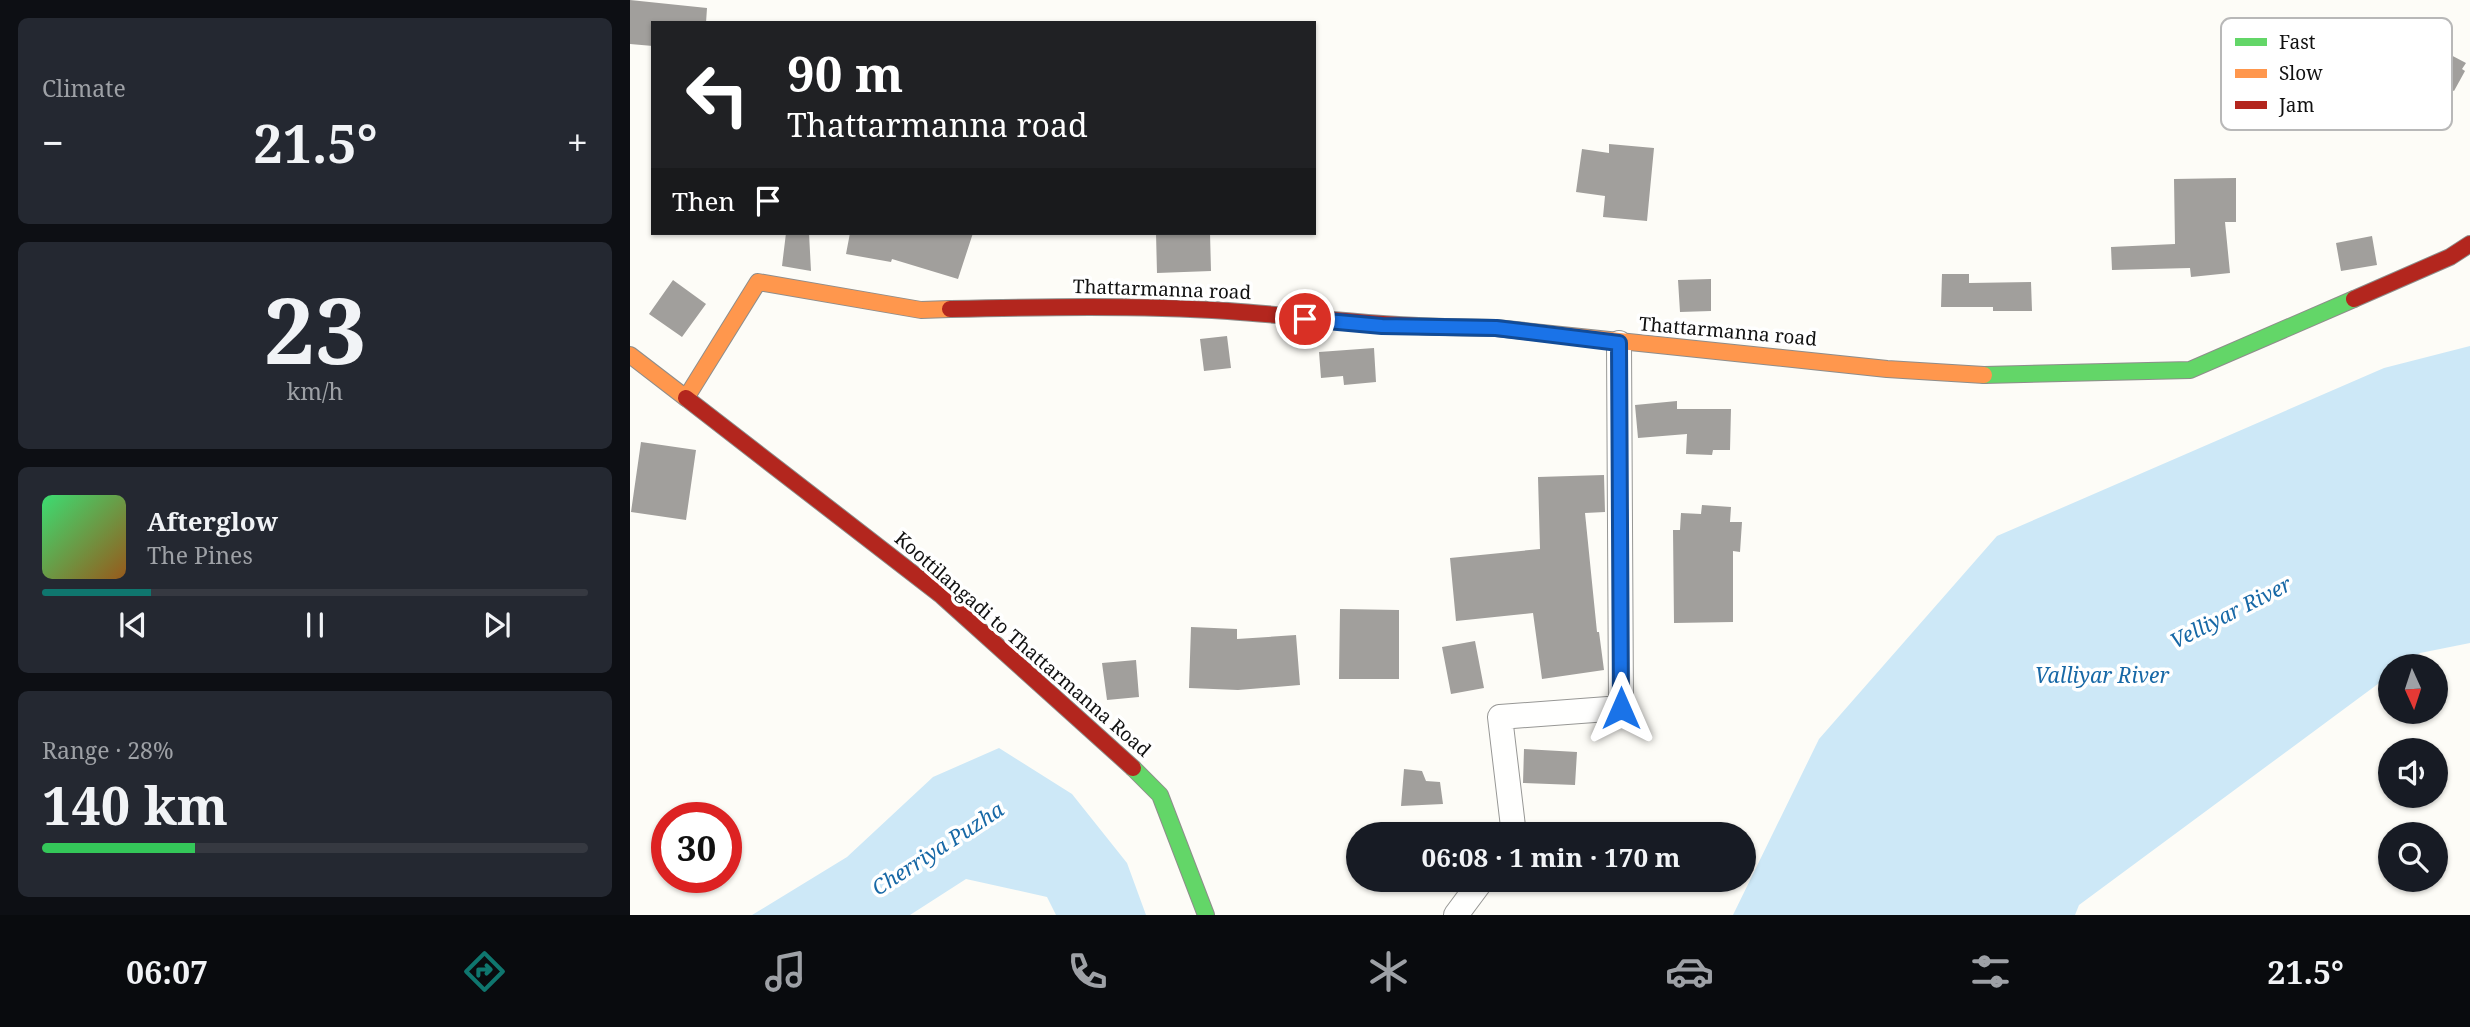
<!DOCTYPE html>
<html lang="en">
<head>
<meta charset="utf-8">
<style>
	body { margin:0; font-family:"Noto Serif",serif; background:#242831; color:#f1f3f6; height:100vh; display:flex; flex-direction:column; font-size:26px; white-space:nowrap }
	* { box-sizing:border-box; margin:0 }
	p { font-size:23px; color:#9ea1a6 }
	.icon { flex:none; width:38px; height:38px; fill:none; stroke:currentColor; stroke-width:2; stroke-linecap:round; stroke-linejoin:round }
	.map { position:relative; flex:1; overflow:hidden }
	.details { display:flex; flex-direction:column; gap:18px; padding:18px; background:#0d0f14; width:630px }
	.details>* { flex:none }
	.guide { position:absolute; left:21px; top:21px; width:665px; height:214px; border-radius:0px; box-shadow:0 2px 5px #0004; background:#202124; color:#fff; overflow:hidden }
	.needle { width:46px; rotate:177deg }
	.buttons { position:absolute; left:1748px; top:654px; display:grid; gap:14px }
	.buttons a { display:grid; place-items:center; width:70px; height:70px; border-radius:50%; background:#171b24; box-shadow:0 2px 5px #0004; font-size:35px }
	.speed { position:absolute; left:21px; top:802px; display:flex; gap:14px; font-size:35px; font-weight:700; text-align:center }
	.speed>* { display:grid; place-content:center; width:91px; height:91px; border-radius:50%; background:#171b24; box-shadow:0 2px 5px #0004; line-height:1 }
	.speed .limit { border:10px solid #d22; background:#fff; color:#111 }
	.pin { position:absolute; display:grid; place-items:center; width:60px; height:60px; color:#fff; margin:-30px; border:4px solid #fff; border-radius:50%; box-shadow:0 2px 7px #0007 }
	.me { position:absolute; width:77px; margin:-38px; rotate:0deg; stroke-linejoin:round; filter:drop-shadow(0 0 5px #0008) }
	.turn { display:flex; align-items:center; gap:24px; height:147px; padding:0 21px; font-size:32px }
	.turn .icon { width:91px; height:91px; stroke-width:2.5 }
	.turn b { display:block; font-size:49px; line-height:60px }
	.then { display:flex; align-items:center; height:66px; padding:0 21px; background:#0003; gap:14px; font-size:26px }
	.big { font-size:52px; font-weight:700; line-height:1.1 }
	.details .tile { flex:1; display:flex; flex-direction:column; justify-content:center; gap:10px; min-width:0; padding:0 24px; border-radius:10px; background:#242831 }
	.details .dial { align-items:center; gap:0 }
	.dial b { font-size:91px; line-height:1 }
	.song { display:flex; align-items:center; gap:21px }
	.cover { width:84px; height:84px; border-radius:10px; background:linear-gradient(135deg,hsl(140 70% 55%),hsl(30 70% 35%)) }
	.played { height:7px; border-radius:4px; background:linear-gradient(90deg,#0f766e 20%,#363941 20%) }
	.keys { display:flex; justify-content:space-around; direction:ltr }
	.heat { display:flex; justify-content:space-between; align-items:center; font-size:38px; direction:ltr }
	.charge { height:10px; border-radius:5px; background:linear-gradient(90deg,#34c759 28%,#363941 0) }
	.trip { position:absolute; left:716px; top:822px; width:410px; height:70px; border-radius:35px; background:#171b24; box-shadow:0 2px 5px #0004; font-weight:700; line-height:70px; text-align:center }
	.tabs { display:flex; height:112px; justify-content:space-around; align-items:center; background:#090b0e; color:#9ea1a6 }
	.tabs .icon { width:49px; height:49px }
	.tabs .on { color:#0f766e }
	.tabs b { font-size:32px; color:#f1f3f6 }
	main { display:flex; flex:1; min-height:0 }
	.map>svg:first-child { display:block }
</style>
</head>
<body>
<main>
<section class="details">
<div class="tile"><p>Climate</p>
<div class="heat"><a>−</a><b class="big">21.5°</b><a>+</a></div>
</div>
<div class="tile dial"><b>23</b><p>km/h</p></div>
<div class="tile">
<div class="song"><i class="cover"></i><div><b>Afterglow</b><p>The Pines</p></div></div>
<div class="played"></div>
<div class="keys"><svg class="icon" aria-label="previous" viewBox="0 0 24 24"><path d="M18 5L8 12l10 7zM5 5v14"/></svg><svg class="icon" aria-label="pause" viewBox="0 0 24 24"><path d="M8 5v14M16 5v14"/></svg><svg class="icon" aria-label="next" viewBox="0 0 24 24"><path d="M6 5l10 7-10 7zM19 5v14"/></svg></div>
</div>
<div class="tile"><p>Range · 28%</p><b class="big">140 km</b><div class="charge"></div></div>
</section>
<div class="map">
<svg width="1840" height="915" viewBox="0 0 1840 915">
	<rect width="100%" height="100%" fill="#fdfcf7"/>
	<path fill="#cde8f7" d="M1840 346V643L1790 653 1771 667H1760V675L1449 905 1445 915H1103L1189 739 1367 536 1754 368Z
		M369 748 442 794 497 863 516 915H426L417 897 336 879 280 915H122L217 857 303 777Z"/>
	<path fill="#a19f9c" d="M0 0 77 8 76 23H23V46L0 44Z
		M1798 43 1836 63 1832 69 1835 71 1824 91 1820 89 1813 102 1777 83Z
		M979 144 1024 148 1017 221 973 217 975 196 946 192 952 149 979 153Z
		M1606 178V222H1595L1600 273 1561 277 1560 268 1482 270 1481 247 1545 244 1544 179Z
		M156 233H179L181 271 152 266Z
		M220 233H343L328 279 262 259 261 262 216 254Z
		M526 233H580L581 271 527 273Z
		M1742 236 1747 265 1711 271 1706 243Z
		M1312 274H1339V283L1401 282 1402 311H1363V307H1311Z
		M1081 279V311L1050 312 1048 280Z
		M43 280 76 304 52 337 19 314Z
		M597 336 601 368 574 371 570 339Z
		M744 348 746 382 714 385 713 376 691 378 689 352Z
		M1047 401V409H1101L1100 450H1083L1082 455 1056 454 1057 434 1008 438 1005 405Z
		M11 442 66 450 56 520 1 512Z
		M974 475 975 512 955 513 967 632H969L974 670 912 679 903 613 826 621 820 558 910 549 908 477Z
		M1072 505 1101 507 1100 522H1112L1110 552 1103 551V622L1044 623 1043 530H1050L1051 513 1071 514Z
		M710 609 769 610V679H709Z
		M561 627 607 629V639L666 635 670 685 608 690 559 688Z
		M845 641 854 688 821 694 812 647Z
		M506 660 509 697 477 700 472 663Z
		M894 749 947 752 945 785 893 783Z
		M774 769 792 771 796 781 810 782 813 804 771 806Z"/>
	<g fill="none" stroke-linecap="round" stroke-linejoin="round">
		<defs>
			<path id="street" d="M884 835 870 717 991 708 989 343
				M826 915 852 880"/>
			<path id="fast" d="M1354 375 1560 370 1724 299
				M503 768 530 795 576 915"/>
			<path id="slow" d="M815 327 866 328 1257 369 1354 375
				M0 355 56 398 128 282 291 310 320 309"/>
			<path id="jam" d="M1724 299 1820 257 1840 244
				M320 309C413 307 505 305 598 311 670 316 742 326 815 327
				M56 398 312 596 503 768"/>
		</defs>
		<use href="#street" stroke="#979795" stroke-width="26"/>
		<use href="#fast" stroke="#8e8d8b" stroke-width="18"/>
		<use href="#slow" stroke="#8e8d8b" stroke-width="18"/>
		<use href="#jam" stroke="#8e8d8b" stroke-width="18"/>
		<use href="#street" stroke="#fffffe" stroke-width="24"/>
		<use href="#fast" stroke="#63d668" stroke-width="16"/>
		<use href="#slow" stroke="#ff974d" stroke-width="16"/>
		<use href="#jam" stroke="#b3261e" stroke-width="16"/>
	</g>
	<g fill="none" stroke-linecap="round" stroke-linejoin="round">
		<defs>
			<path id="route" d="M675 319 752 326 866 328 989 343 991 708"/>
		</defs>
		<use href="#route" stroke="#114b97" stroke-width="18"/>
		<use href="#route" stroke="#1a73e8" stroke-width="12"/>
	</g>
	<g text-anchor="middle" stroke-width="7" stroke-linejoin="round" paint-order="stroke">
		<g font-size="19" fill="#111" stroke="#fff">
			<text transform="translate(532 289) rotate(2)" y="7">Thattarmanna road</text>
			<text transform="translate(1098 331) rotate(5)" y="7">Thattarmanna road</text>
			<text transform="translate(393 644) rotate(41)" y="7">Koottilangadi to Thattarmanna Road</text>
		</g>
		<g font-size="21" font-style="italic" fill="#1768a6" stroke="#fff">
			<text transform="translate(1601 613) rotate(-27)" y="7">Velliyar River</text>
			<text x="1472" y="683">Valliyar River</text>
			<text transform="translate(308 849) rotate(-33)" y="7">Cherriya Puzha</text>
		</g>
	</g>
	<rect x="1591" y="18" width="231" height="112" rx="10" fill="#fff" stroke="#b8b8b8" stroke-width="2"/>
	<rect x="1605" y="38" width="32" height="8" fill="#63d668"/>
	<rect x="1605" y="69" width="32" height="9" fill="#ff974d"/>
	<rect x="1605" y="101" width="32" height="8" fill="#b3261e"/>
	<g font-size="19" fill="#111">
		<text x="1649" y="49">Fast</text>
		<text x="1649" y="80">Slow</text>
		<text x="1649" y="112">Jam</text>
	</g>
</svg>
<div class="buttons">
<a><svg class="needle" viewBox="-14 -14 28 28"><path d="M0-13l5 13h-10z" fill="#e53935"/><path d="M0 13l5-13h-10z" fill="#9ea1a6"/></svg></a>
<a><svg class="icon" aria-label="sound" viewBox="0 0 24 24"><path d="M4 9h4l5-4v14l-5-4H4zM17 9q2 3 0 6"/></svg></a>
<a><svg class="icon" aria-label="search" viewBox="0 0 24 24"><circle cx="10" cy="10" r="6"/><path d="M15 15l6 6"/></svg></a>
</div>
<div class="speed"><div class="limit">30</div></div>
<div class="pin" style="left:675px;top:319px;background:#d93025"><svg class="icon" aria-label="arrive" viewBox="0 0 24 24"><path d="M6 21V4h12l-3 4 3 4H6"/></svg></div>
<svg class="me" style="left:991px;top:708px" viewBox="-20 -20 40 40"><path d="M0-17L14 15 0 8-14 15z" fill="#1a73e8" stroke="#fff" stroke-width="4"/></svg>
<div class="trip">06:08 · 1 min · 170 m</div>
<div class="guide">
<div class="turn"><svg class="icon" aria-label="left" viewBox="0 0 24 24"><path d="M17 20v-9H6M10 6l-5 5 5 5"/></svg><div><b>90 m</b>Thattarmanna road</div></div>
<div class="then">Then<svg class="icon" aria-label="arrive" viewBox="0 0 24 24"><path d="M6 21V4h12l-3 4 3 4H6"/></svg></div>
</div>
</div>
</main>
<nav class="tabs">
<b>06:07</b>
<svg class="icon on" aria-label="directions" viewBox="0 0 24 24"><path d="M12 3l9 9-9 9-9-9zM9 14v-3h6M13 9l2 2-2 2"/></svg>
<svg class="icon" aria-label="music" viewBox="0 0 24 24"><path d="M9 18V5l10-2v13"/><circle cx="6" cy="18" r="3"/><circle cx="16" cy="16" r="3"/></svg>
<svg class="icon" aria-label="phone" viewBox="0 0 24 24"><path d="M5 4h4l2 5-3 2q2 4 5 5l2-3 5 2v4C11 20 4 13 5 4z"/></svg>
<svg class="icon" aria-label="climate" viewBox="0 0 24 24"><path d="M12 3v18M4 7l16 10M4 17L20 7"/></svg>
<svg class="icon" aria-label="car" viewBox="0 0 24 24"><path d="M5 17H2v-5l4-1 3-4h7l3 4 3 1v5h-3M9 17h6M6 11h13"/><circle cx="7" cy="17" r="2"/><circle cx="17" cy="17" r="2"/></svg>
<svg class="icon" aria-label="filters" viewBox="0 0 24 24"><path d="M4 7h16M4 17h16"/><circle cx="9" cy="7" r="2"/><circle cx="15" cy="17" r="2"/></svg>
<b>21.5°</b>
</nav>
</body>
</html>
